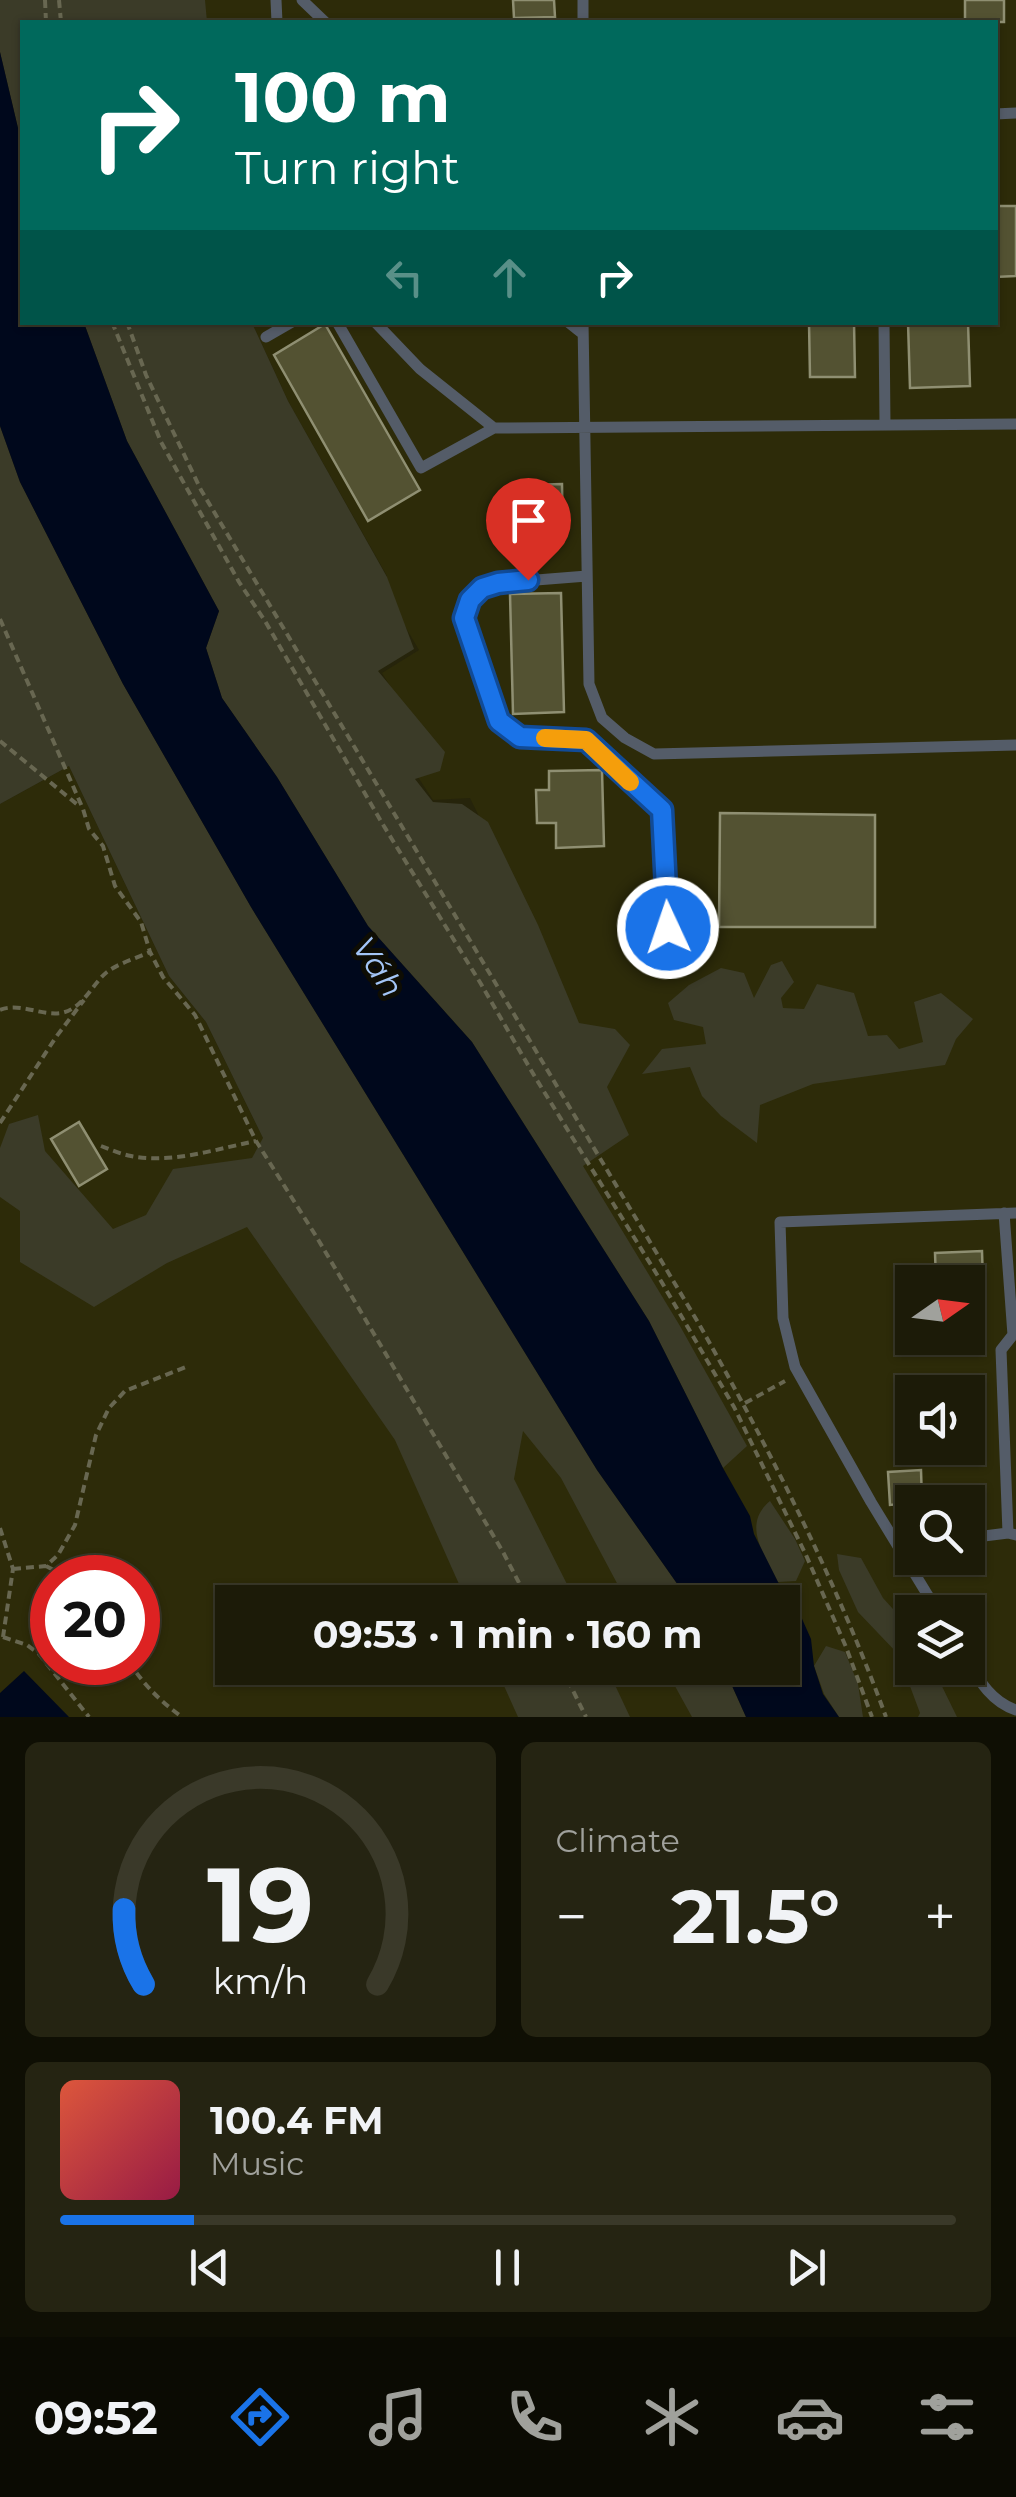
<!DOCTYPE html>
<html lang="en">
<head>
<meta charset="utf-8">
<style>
	body { margin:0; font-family:Montserrat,sans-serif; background:#252412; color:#f1f3f6; height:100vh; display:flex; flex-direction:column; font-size:38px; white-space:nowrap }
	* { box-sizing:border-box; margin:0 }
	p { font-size:32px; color:#a0a19c }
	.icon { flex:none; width:55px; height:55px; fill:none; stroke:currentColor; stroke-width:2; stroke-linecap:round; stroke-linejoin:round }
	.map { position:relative; height:1717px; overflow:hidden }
	.panel { display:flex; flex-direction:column; gap:25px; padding:25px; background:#0f0f04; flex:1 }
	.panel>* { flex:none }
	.hud { position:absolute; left:20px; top:20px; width:978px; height:305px; border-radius:0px; box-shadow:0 2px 8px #0004,0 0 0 2px #3a3929; background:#00695c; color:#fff; overflow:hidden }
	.needle { width:65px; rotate:76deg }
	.buttons { position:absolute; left:895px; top:1265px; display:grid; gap:20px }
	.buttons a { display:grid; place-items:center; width:90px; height:90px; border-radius:0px; background:#1c1b08; box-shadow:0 2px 8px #0004,0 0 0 2px #3a3929; font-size:50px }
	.speed { position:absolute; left:30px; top:1555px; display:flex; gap:20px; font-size:50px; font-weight:700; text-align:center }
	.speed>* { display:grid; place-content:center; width:130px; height:130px; border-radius:50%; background:#1c1b08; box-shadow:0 2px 8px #0004,0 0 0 2px #3a3929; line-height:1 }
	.speed .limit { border:15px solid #d22; background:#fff; color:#111 }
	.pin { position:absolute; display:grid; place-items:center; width:85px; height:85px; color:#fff; margin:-102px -42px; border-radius:50% 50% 50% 0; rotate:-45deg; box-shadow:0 0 10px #0007 }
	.pin .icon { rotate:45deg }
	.me { position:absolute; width:110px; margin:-55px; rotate:357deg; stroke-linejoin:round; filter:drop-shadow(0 0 8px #0008) }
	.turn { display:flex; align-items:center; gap:35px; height:210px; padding:0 50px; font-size:45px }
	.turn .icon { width:130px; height:130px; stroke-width:2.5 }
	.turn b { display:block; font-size:70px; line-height:85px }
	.lanes { display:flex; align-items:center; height:95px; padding:0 50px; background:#0003; justify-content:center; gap:50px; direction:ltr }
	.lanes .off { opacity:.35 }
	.big { font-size:75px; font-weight:700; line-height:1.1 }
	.panel .tile { flex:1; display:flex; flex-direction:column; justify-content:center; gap:15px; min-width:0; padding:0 35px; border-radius:15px; background:#252412 }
	.panel .dial { align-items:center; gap:0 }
	.dial svg { height:260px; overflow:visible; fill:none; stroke:#3a3929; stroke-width:7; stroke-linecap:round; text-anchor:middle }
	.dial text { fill:#f1f3f6; stroke:none }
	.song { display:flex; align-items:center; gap:30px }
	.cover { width:120px; height:120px; border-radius:15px; background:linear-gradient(135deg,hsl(10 70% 55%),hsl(340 70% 35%)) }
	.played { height:10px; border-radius:5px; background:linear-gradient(90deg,#1a73e8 15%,#3a3929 15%) }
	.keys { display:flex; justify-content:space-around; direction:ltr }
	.heat { display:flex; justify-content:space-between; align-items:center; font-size:55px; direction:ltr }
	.panel .tiles { flex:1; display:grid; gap:25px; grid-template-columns:1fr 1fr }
	.tile:last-child { grid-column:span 2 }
	.trip { position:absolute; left:215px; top:1585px; width:585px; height:100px; border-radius:0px; background:#1c1b08; box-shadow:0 2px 8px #0004,0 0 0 2px #3a3929; font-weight:700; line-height:100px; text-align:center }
	.dock { display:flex; height:160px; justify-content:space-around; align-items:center; background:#0b0b03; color:#a0a19c }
	.dock .icon { width:70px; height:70px }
	.dock .selected { color:#1a73e8 }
	.dock b { font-size:45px; color:#f1f3f6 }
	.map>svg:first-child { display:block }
</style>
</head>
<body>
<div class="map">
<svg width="1016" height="1717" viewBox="0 0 1016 1717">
	<rect width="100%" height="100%" fill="#26240b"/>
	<path fill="#2d2b09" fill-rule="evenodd" d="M198 0H1016V1717H0V804L69 766 169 976 206 1022 263 1138 541 942 470 798 433 800 412 768 432 755 382 673 419 650 379 582 387 576 288 401 252 323 995 322V22H202ZM912 1282H968V1338H912ZM912 1392H968V1448H912ZM912 1502H968V1558H912ZM52 1578H138V1662H52ZM232 1602H782V1668H232ZM912 1612H968V1668H912Z"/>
	<path fill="#3b3b28" d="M0 0H205L207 22H22V145L0 52Z
		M84 323H252L288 401 387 577 414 649 378 671 445 752 440 771 415 779 433 802 462 804 488 822 538 925 579 1023 615 1029 630 1045 607 1087 629 1135 583 1166 680 1326 747 1446 723 1468 649 1321 472 1042 368 926 277 777 222 698 206 648 219 611 127 441Z
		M0 426 20 482 123 684 251 907 597 1470 690 1602H627L561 1478 523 1431 514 1479 576 1602H467L395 1440 247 1227 167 1263 94 1307 20 1262V1211L0 1197V1148L9 1124 38 1115 45 1151 113 1229 146 1215 173 1169 252 1158 263 1138 206 1022 169 976 69 766 0 804Z
		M782 961 794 982 781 998 783 1008 804 1009 817 984 854 993 868 1036 887 1035 899 1049 923 1042 914 1002 941 993 973 1019 956 1039 945 1065 813 1084 760 1105 757 1143 721 1116 702 1096 690 1067 642 1074 662 1049 706 1044 703 1027 674 1020 668 1003 689 985 721 968 744 973 754 998 771 965Z
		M770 1501 795 1539 805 1561 796 1581 778 1582C765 1555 741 1525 770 1501Z
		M837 1554 861 1558 883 1598 912 1630V1668H933L957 1717H918L920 1713 898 1654 858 1612 839 1570Z
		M826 1646 845 1652 858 1684 863 1717H839L824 1694 814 1666Z
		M496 1668H607L630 1717H518Z
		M665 1668H724L746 1717H692Z"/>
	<path fill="#00081c" d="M0 52 22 145V322L84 323 127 441 219 611 206 648 222 698 277 777 368 926 472 1042 649 1321 723 1468 750 1516 754 1534 778 1582 795 1603 811 1639 814 1666 823 1694 839 1717H746L724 1668H782V1602H690L597 1470 251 907 123 684 20 482 0 426Z
		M24 1671 69 1717H0V1693Z"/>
	<path fill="#535232" stroke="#8f8f72" stroke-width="2.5" d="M513 0H554L555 17 514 18Z
		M965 0H1004V22H965Z
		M995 206H1016V276L995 277Z
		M809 322H854L855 377H810Z
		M908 322H968L970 386 910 388Z
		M325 324 420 490 368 521 274 355Z
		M562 484 563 542 529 543 527 485Z
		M561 593 564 712 513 714 510 594Z
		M602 770 604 846 556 848V823H537L536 790H549V771Z
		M720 813 875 815V927H719Z
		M79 1122 107 1169 79 1186 51 1139Z
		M982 1251 983 1282H936L935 1253Z
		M921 1470 922 1502 890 1505 888 1472Z"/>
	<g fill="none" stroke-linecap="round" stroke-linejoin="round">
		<path stroke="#686751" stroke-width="4" stroke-dasharray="8 5" stroke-linecap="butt" d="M45 0 46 22
			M59 0 61 22
			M112 322 161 442 239 582 265 621 382 823 481 984 535 1077 661 1281 734 1407 806 1555 846 1647 872 1717
			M127 322 146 375 201 490 699 1324C770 1450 836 1580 886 1717
			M0 619 83 809 89 829 103 846 115 886 141 922 150 952 163 977 195 1015 256 1141 316 1236 503 1552 529 1602
			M0 741 79 806
			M0 1010C19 1002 41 1016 61 1013 83 1009 92 984 107 972 119 963 137 958 150 952
			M0 1123 56 1037 84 1000
			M101 1146C111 1150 121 1154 131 1156 172 1164 216 1149 256 1141
			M745 1403 785 1381
			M0 1528 13 1569 3 1637 0 1640
			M46 1566 68 1578
			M13 1569 46 1566 58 1555 75 1525 96 1435 109 1408 125 1391 186 1367
			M3 1637 27 1645 39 1654 89 1717
			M129 1662C144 1685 160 1701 182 1717
			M562 1668 586 1717"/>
		<path stroke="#545c68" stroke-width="11" d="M276 0 277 22
			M302 0 325 22
			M583 0V22
			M995 114 1016 113
			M337 322 421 468 494 428
			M375 322 420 369 494 428 1016 424
			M568 322 583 334
			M583 322 589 684 602 718 625 738 654 754 1016 745
			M884 322 885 425
			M266 337 292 322
			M587 576 498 583 483 587 470 600 464 619 499 721 520 737 586 740 662 810 668 928
			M1004 1213 1013 1335
			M1016 1331 1001 1350 1008 1533 1016 1535
			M968 1538 1008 1533
			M938 1612 871 1502 795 1367 783 1318 780 1222 1016 1213
			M968 1661C980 1682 992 1702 1016 1710"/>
	</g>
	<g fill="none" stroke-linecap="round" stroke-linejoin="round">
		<defs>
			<path id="route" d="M528 580 498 583 482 588 470 600 464 618 499 721 520 737 586 740 662 810 668 928"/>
		</defs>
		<use href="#route" stroke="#114b97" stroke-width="25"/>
		<use href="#route" stroke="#1a73e8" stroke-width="18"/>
		<path stroke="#f59e0b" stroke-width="18" d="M545 738 586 740 630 782"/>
	</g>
	<g text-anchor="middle" stroke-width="10" stroke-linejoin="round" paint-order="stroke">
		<g font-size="32" font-style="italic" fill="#a3c5f6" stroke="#0e0d04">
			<text transform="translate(378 967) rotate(57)" y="11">Váh</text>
		</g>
	</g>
</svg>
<div class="buttons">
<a><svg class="needle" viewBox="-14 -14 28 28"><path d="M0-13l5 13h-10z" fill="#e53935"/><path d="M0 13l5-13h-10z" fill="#a0a19c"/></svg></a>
<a><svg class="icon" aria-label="sound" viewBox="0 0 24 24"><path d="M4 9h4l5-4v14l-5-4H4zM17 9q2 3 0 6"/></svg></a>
<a><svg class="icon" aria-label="search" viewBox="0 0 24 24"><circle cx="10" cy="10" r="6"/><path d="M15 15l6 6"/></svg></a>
<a><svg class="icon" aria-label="layers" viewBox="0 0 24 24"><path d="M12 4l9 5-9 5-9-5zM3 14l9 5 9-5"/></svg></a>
</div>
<div class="speed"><div class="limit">20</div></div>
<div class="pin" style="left:528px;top:580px;background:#d93025"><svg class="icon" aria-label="arrive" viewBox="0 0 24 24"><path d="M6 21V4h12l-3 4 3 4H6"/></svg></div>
<svg class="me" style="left:668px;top:928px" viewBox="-20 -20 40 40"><circle r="17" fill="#1a73e8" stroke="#fff" stroke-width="3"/><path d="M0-11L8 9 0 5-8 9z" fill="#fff"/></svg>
<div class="trip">09:53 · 1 min · 160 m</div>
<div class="hud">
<div class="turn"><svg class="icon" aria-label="right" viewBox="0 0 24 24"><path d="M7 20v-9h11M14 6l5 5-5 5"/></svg><div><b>100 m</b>Turn right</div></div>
<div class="lanes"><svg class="icon off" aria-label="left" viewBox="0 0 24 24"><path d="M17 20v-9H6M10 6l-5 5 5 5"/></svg><svg class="icon off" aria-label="ahead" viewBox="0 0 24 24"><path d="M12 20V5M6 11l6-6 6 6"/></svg><svg class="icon" aria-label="right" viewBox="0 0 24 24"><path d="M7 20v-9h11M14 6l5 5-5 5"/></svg></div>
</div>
</div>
<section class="panel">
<div class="tiles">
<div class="tile dial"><svg viewBox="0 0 100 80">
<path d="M14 69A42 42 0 1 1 86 69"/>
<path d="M14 69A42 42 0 0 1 8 46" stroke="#1a73e8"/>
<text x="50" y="56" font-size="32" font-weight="700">19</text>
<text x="50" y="72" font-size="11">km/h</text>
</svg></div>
<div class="tile"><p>Climate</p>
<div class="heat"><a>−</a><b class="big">21.5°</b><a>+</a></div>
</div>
<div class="tile">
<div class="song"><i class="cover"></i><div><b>100.4 FM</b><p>Music</p></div></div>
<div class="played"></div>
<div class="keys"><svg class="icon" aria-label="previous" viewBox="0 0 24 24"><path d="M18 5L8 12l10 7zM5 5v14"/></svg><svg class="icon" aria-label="pause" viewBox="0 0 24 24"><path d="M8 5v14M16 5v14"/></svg><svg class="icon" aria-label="next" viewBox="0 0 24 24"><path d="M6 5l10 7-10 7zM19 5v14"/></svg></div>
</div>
</div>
</section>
<nav class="dock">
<b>09:52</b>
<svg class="icon selected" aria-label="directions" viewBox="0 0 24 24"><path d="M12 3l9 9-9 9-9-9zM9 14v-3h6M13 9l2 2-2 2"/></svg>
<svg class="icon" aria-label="music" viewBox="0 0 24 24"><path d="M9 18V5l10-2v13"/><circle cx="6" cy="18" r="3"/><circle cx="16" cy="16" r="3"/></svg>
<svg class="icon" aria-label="phone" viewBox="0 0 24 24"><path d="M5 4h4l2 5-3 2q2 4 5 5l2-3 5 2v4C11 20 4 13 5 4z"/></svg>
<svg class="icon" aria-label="climate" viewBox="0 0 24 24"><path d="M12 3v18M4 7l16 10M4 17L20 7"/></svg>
<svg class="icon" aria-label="car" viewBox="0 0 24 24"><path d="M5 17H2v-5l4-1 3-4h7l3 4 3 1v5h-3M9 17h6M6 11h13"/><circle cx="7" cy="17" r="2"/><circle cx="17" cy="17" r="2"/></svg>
<svg class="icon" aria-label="filters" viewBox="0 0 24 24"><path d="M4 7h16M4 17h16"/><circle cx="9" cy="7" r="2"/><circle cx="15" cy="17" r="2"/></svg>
</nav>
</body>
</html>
